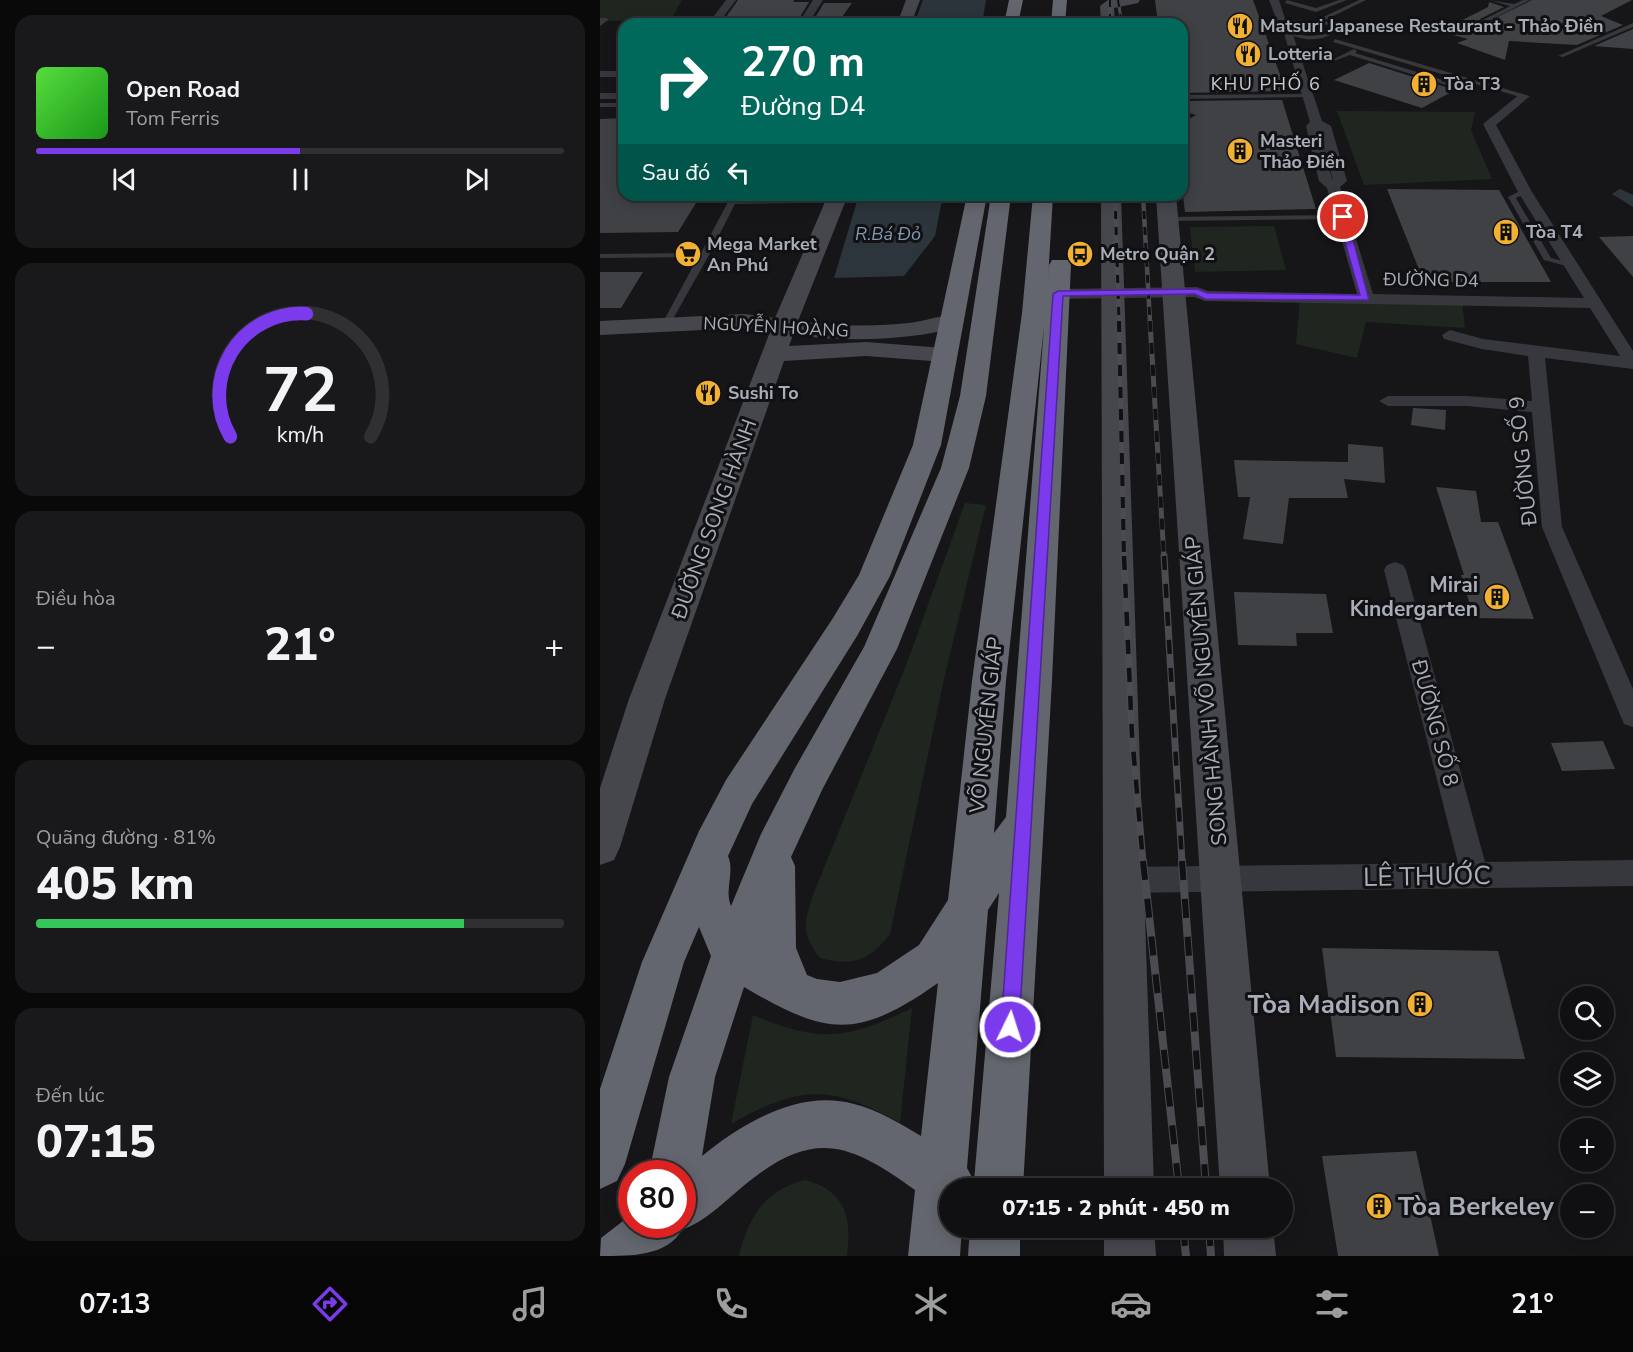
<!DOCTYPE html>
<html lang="vi">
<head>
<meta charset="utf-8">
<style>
	body { margin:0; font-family:"Nunito Sans",sans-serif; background:#19191b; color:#f1f3f6; height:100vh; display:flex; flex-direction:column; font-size:22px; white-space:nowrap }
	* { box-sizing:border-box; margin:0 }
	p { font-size:20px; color:#9c9d9f }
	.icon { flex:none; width:33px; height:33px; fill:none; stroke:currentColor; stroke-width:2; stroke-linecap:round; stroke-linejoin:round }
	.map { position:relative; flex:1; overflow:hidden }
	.sheet { display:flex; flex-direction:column; gap:15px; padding:15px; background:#09090a; width:600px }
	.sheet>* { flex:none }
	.guide { position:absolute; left:18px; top:18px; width:570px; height:183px; border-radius:18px; box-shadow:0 3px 15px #0003,0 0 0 2px #303032; background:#00695c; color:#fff; overflow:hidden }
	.buttons { position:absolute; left:960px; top:986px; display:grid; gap:12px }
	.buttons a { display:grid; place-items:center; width:54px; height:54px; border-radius:50%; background:#101012; box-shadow:0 3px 15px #0003,0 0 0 2px #303032; font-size:30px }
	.speed { position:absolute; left:18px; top:1160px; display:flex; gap:12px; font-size:30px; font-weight:700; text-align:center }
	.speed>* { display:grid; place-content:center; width:78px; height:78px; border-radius:50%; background:#101012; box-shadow:0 3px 15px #0003,0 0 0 2px #303032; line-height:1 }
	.speed .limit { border:9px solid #d22; background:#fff; color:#111 }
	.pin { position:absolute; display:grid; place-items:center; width:51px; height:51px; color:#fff; margin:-26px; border:3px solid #fff; border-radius:50%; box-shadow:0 2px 6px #0007 }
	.me { position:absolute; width:66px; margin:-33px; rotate:4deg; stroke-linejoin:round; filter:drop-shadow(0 0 4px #0008) }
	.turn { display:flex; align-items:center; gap:21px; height:126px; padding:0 24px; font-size:27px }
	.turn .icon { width:78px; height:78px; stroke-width:2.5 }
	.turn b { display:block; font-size:42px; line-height:51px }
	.then { display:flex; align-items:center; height:57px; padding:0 24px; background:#0003; gap:12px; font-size:22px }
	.big { font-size:45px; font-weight:800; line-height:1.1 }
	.sheet .tile { flex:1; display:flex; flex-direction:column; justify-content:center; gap:9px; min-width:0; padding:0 21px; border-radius:18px; background:#19191b }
	.sheet .dial { align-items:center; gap:0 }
	.dial svg { height:156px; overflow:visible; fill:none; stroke:#303032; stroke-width:7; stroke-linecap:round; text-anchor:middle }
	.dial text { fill:#f1f3f6; stroke:none }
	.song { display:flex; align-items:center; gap:18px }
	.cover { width:72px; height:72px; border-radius:9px; background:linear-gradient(135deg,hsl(110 70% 55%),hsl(120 70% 35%)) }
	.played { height:6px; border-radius:3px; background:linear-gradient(90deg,#7c3aed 50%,#303032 50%) }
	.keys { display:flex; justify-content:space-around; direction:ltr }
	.heat { display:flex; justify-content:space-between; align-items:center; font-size:33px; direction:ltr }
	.charge { height:9px; border-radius:4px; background:linear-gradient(90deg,#34c759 81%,#303032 0) }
	.trip { position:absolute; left:339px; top:1178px; width:354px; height:60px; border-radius:30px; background:#101012; box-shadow:0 3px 15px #0003,0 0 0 2px #303032; font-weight:800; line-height:60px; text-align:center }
	.tabs { display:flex; height:96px; justify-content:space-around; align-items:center; background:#060607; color:#9c9d9f }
	.tabs .icon { width:42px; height:42px }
	.tabs .active { color:#7c3aed }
	.tabs b { font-size:27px; color:#f1f3f6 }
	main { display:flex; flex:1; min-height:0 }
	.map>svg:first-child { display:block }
</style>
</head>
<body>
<main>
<section class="sheet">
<div class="tile">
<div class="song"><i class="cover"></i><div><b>Open Road</b><p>Tom Ferris</p></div></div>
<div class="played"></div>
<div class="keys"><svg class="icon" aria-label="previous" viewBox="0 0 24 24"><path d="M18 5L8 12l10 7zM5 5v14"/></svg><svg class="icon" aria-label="pause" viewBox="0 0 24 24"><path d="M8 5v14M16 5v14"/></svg><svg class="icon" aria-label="next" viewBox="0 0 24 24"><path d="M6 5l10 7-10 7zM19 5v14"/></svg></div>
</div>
<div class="tile dial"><svg viewBox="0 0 100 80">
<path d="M14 69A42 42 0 1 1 86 69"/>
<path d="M14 69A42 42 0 0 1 53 6" stroke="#7c3aed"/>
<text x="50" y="56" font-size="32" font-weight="700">72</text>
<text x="50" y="72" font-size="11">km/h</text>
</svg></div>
<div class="tile"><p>Điều hòa</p>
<div class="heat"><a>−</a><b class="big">21°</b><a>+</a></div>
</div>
<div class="tile"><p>Quãng đường · 81%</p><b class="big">405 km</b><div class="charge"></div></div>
<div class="tile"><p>Đến lúc</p><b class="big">07:15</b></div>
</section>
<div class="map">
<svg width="1033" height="1256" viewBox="0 0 1033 1256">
	<rect width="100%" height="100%" fill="#161618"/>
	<path fill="#1e261f" d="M0 0H82L71 20 0 21Z
		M737 111 875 112 871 130 892 179 764 185Z
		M674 226 686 270 595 272 590 227Z
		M700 299 862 302 865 328 766 322 757 358 696 344Z
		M365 503 386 505 344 679 290 934C268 962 253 966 220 958 201 933 204 924 213 895L305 668Z
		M312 1008 300 1123C231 1084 200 1085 131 1124L153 1015C220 1043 247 1040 312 1008Z
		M205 1180C246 1191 252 1217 247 1256H139C148 1217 165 1190 205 1180Z"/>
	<path fill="#2c353c" d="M323 0H386L382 24H314Z
		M259 195H343L335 236 304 276 234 278Z"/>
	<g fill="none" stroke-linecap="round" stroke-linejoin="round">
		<path fill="#2c353c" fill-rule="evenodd" d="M1020 189 1033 195V207L1012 194Z"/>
	</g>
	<path fill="#404145" d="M138 0H194L193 2H209L197 22 121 24Z
		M555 0H653L686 91 582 93V24H558Z
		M932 0H1032L1001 16 1023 25 977 45 909 41 905 60 857 43 868 39 853 35 862 30 849 27 888 7 889 2 904 7 880 19 881 25Z
		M224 3H252L237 24H211Z
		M1033 29V49L994 46Z
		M769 63 855 90 822 108 734 80Z
		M682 100 716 209 585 212 582 187V123L596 115 582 111V101Z
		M24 118V195H101L78 232 0 233V119Z
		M787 189 899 190 951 282H824Z
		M1033 236V277L999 237Z
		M0 272H43L21 308H0Z
		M813 408 846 410 845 430 811 425Z
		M748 444 783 447 785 483 744 479 748 498H689L683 544 643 539 650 497H638L634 460 748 462Z
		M836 487 876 491 881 522H898L934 619 874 618 861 575H864Z
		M634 592 726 594 733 633H696L697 646 638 645Z
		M1003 741 1015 769 962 771 951 743Z
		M722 948 898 951 925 1059 736 1057Z
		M816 1151 839 1256H738L722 1156Z"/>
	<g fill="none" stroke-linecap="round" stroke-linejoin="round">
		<path fill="#37383d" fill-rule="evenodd" d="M687 0 716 8 739 0H747L716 12 685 3Z
			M759 0H766L723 21 732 23 737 31C721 43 696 42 681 28L688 20H717ZM711 22 728 25 731 30C717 38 700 38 687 28L692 23Z
			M889 0 914 4 923 0H930L885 23H881V21L910 6Z
			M1033 23V27L963 57 958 56Z
			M735 39 926 95 927 96 924 98 875 84 856 88 750 55 734 61V59L754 49 757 51 755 53 856 84 869 82 733 42Z
			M710 94 708 97 582 99V95Z
			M0 103H24V107H0Z
			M922 190 929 192 916 198 951 258 974 264V268L944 260 908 197Z
			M195 195H203L199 203 135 204 109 255 69 326 62 324 98 257 0 258V254L101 253 129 200 193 199Z
			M743 215H746V219L568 221 564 219 568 217Z"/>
		<path fill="#37383d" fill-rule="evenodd" d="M126 0H136L118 24H108Z
			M213 0H223L208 24H198Z
			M669 0H679L688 28 679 26Z
			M0 18H7L8 20 0 26Z
			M683 30 692 32 722 121 731 126 747 181 740 187 773 294 984 298 918 192 883 124 920 94 930 96 896 125 932 192 1033 351V369L945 358 962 527 1033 689V727L1024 724 1021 717 942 527 932 412 867 406H788L779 401 788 396H867L932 401 928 356 882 349 844 339 842 335 850 330 883 339 1020 356 990 308 605 301 594 297 458 299 450 294 458 289 597 287 608 291 757 294 727 188 719 181 706 126 710 122ZM719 128 733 180 732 179Z
			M0 71H24V77H0Z
			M0 93H24V99H0Z
			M795 562 803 565 806 570 885 862 1033 860V886L523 893 513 889 509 880 513 871 523 867 858 863 784 570 787 565Z"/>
		<path fill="#45474d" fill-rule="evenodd" d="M306 0H320L311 24H297Z
			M508 0H540L538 3 514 8 515 24H501L500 6Z
			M228 195H248L198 321C234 326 273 327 309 323 326 321 343 313 359 317L363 322 359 327C305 341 249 342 193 335L189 346 266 342 344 348 353 350 356 355 353 360 344 362 266 356 184 361 65 699 20 847 14 860 0 865V788L29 699 170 332 144 328 0 335V321L144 314 175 318Z
			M501 195H521L554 1188H504Z
			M556 195H576L670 1188H620Z
			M504 1227H554L556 1256H504Z
			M623 1227H673L676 1256H624Z"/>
		<path fill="#63666e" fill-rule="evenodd" d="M409 0H423L418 24H404Z
			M453 0H467L465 24H451Z
			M367 195H387L341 445 290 576 257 636 152 804 128 856C135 872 124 890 131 906L161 834 195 768 264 647 341 468 360 396 391 195H411L386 396 369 468 297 649 223 788 191 857 195 866 196 948 207 975 217 979 240 982 277 973 319 945 348 900 372 681 422 313 433 195H453L448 280 449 265 452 260H468L471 265 452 680 423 1188H350V1227H362L360 1256H308L315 1190C246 1140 211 1129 141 1188 122 1204 105 1221 82 1230 67 1256 32 1256 0 1256L1 1238 32 1214V1224H82V1173H49L69 1077 111 956 99 927 84 962 25 1164 17 1181 0 1189V1089L42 962 99 831 126 780 233 618 259 575 313 445ZM444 327 406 817 394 833 406 681ZM399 893 374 1181 367 1168 388 910ZM338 983 321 1136C301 1124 278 1110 254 1104 199 1089 143 1123 102 1156L115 1077 144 987C227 1036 257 1040 338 983Z
			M370 1227H420V1256H368Z"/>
		<defs>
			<path id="rail-far4" d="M510 0V24
				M518 0 522 24"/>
			<path id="rail-far3" d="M515 195 519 322
				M543 195 550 322"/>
			<path id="rail-far2" d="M519 321 524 558
				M550 321 564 558"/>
			<path id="rail-far1" d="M524 556 532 735 543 862
				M564 556 582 862"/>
			<path id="rail" d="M543 861 579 1188
				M582 861 606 1188
				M583 1227 586 1256
				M609 1227 611 1256"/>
		</defs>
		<use href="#rail-far4" stroke="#4a4c52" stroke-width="3"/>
		<use href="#rail-far3" stroke="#4a4c52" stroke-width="4.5"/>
		<use href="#rail-far2" stroke="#4a4c52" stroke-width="5"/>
		<use href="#rail-far1" stroke="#4a4c52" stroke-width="7"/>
		<use href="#rail" stroke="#4a4c52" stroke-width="8"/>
		<use href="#rail-far4" stroke="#111113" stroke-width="2" stroke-dasharray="7" stroke-linecap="butt"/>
		<use href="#rail-far3" stroke="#111113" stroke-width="3" stroke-dasharray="8" stroke-linecap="butt"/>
		<use href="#rail-far2" stroke="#111113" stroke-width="4" stroke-dasharray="11" stroke-linecap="butt"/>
		<use href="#rail-far1" stroke="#111113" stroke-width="4.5" stroke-dasharray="14" stroke-linecap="butt"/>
		<use href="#rail" stroke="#111113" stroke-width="6" stroke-dasharray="19" stroke-linecap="butt"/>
	</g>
	<path fill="#7c3aed" stroke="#51269a" stroke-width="1.5" d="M743 215 747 217 769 300 605 299 595 294 463 296 419 1027 417 1034 410 1037 403 1034 401 1027 453 294 458 291 597 289 607 293 760 295 738 217Z"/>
	<defs>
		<symbol id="restaurant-disc" viewBox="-11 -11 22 22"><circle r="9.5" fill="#f2b134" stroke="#111113"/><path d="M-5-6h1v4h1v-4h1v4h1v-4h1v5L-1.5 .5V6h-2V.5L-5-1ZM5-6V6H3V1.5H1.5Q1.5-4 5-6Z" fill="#111"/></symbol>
		<symbol id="building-disc" viewBox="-11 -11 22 22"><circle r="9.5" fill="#f2b134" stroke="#111113"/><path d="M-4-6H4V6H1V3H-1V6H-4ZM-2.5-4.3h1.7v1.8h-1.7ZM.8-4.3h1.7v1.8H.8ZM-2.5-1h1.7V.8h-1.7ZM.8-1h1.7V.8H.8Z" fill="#111"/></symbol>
		<symbol id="supermarket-disc" viewBox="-11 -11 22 22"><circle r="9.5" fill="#f2b134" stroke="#111113"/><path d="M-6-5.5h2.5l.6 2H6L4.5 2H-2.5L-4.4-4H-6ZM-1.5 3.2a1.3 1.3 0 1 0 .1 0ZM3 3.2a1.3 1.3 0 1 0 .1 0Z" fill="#111"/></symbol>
		<symbol id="bus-disc" viewBox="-11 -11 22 22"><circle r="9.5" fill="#f2b134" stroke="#111113"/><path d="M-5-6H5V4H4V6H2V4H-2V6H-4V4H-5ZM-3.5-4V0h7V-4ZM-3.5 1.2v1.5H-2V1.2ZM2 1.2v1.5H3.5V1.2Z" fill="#111"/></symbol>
	</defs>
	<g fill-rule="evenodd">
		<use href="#restaurant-disc" x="625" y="11" width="30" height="30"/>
		<use href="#restaurant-disc" x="633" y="39" width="30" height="30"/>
		<use href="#building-disc" x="809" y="69" width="30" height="30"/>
		<use href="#building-disc" x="625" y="136" width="30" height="30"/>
		<use href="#building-disc" x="891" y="217" width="30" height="30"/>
		<use href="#supermarket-disc" x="73" y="239" width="30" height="30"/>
		<use href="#bus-disc" x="465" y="239" width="30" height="30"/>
		<use href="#restaurant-disc" x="93" y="378" width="30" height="30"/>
		<use href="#building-disc" x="882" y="582" width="30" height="30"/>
		<use href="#building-disc" x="805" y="989" width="30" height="30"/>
		<use href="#building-disc" x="764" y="1191" width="30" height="30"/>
	</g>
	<g text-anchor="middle" stroke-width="6" stroke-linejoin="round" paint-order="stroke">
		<g font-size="18" font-weight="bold" fill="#a8adb8" stroke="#111113" text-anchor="start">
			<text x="660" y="32">Matsuri Japanese Restaurant - Thảo Điền</text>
			<text x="668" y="60">Lotteria</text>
			<text x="844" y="90">Tòa T3</text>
			<text x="660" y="147">Masteri<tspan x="660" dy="21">Thảo Điền</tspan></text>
			<text x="926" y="238">Tòa T4</text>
			<text x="107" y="250">Mega Market<tspan x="107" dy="21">An Phú</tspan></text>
			<text x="500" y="260">Metro Quận 2</text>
			<text x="128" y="399">Sushi To</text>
		</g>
		<g font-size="18" letter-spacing="1.5" fill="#c9ccd4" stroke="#111113">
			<text x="666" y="90">KHU PHỐ 6</text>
		</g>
		<g font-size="18" font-style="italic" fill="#7f9bb3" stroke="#111113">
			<text x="288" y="240">R.Bá Đỏ</text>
		</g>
		<g font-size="18" fill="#a8adb8" stroke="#111113">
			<text transform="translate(831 280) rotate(1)" y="6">ĐƯỜNG D4</text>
			<text transform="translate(176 327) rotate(3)" y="6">NGUYỄN HOÀNG</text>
		</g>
		<g font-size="21" fill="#a8adb8" stroke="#111113">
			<text transform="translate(923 461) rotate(-96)" y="7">ĐƯỜNG SỐ 9</text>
			<text transform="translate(114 519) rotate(-70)" y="7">ĐƯỜNG SONG HÀNH</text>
			<text transform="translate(606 691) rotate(-95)" y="7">SONG HÀNH VÕ NGUYÊN GIÁP</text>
			<text transform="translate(835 723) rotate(75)" y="7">ĐƯỜNG SỐ 8</text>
			<text transform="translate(386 725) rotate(-84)" y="7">VÕ NGUYÊN GIÁP</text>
		</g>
		<g font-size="21" font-weight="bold" fill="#a8adb8" stroke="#111113" text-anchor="end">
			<text x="878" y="592">Mirai<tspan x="878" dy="24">Kindergarten</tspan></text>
		</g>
		<g font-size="26" fill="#a8adb8" stroke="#111113">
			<text transform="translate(827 876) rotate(-1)" y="9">LÊ THƯỚC</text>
		</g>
		<g font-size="26" font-weight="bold" fill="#a8adb8" stroke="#111113" text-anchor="end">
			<text x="800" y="1013">Tòa Madison</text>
			<text x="798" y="1215" text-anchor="start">Tòa Berkeley</text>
		</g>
	</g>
</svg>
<div class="buttons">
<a><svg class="icon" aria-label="search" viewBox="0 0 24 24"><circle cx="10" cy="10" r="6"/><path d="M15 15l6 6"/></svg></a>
<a><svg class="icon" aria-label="layers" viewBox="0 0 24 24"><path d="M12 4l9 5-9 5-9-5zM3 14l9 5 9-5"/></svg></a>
<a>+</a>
<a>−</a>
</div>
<div class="speed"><div class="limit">80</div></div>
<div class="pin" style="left:743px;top:217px;background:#d93025"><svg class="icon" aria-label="arrive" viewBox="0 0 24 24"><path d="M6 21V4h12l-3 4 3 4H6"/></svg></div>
<svg class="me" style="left:410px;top:1027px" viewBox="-20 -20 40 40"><circle r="17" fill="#7c3aed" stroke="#fff" stroke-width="3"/><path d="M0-11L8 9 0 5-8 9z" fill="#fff"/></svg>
<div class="trip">07:15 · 2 phút · 450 m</div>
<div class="guide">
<div class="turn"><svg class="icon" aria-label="right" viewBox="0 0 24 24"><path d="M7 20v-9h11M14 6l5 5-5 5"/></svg><div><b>270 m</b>Đường D4</div></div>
<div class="then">Sau đó<svg class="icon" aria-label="left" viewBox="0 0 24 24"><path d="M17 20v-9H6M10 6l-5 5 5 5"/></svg></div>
</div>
</div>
</main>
<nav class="tabs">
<b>07:13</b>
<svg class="icon active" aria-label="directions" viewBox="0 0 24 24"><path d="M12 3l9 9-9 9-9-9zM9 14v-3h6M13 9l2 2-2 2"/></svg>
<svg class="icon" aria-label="music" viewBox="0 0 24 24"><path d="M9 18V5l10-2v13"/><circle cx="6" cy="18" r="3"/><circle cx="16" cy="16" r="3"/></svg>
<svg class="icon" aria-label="phone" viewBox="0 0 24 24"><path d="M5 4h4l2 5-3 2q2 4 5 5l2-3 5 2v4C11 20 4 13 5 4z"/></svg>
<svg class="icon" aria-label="climate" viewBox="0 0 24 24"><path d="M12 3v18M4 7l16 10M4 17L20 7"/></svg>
<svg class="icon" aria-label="car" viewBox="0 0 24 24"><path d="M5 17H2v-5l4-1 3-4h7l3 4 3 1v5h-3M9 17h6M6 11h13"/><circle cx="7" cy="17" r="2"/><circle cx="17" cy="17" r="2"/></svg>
<svg class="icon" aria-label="filters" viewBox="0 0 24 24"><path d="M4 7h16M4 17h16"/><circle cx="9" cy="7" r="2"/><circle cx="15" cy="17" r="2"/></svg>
<b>21°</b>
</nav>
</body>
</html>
